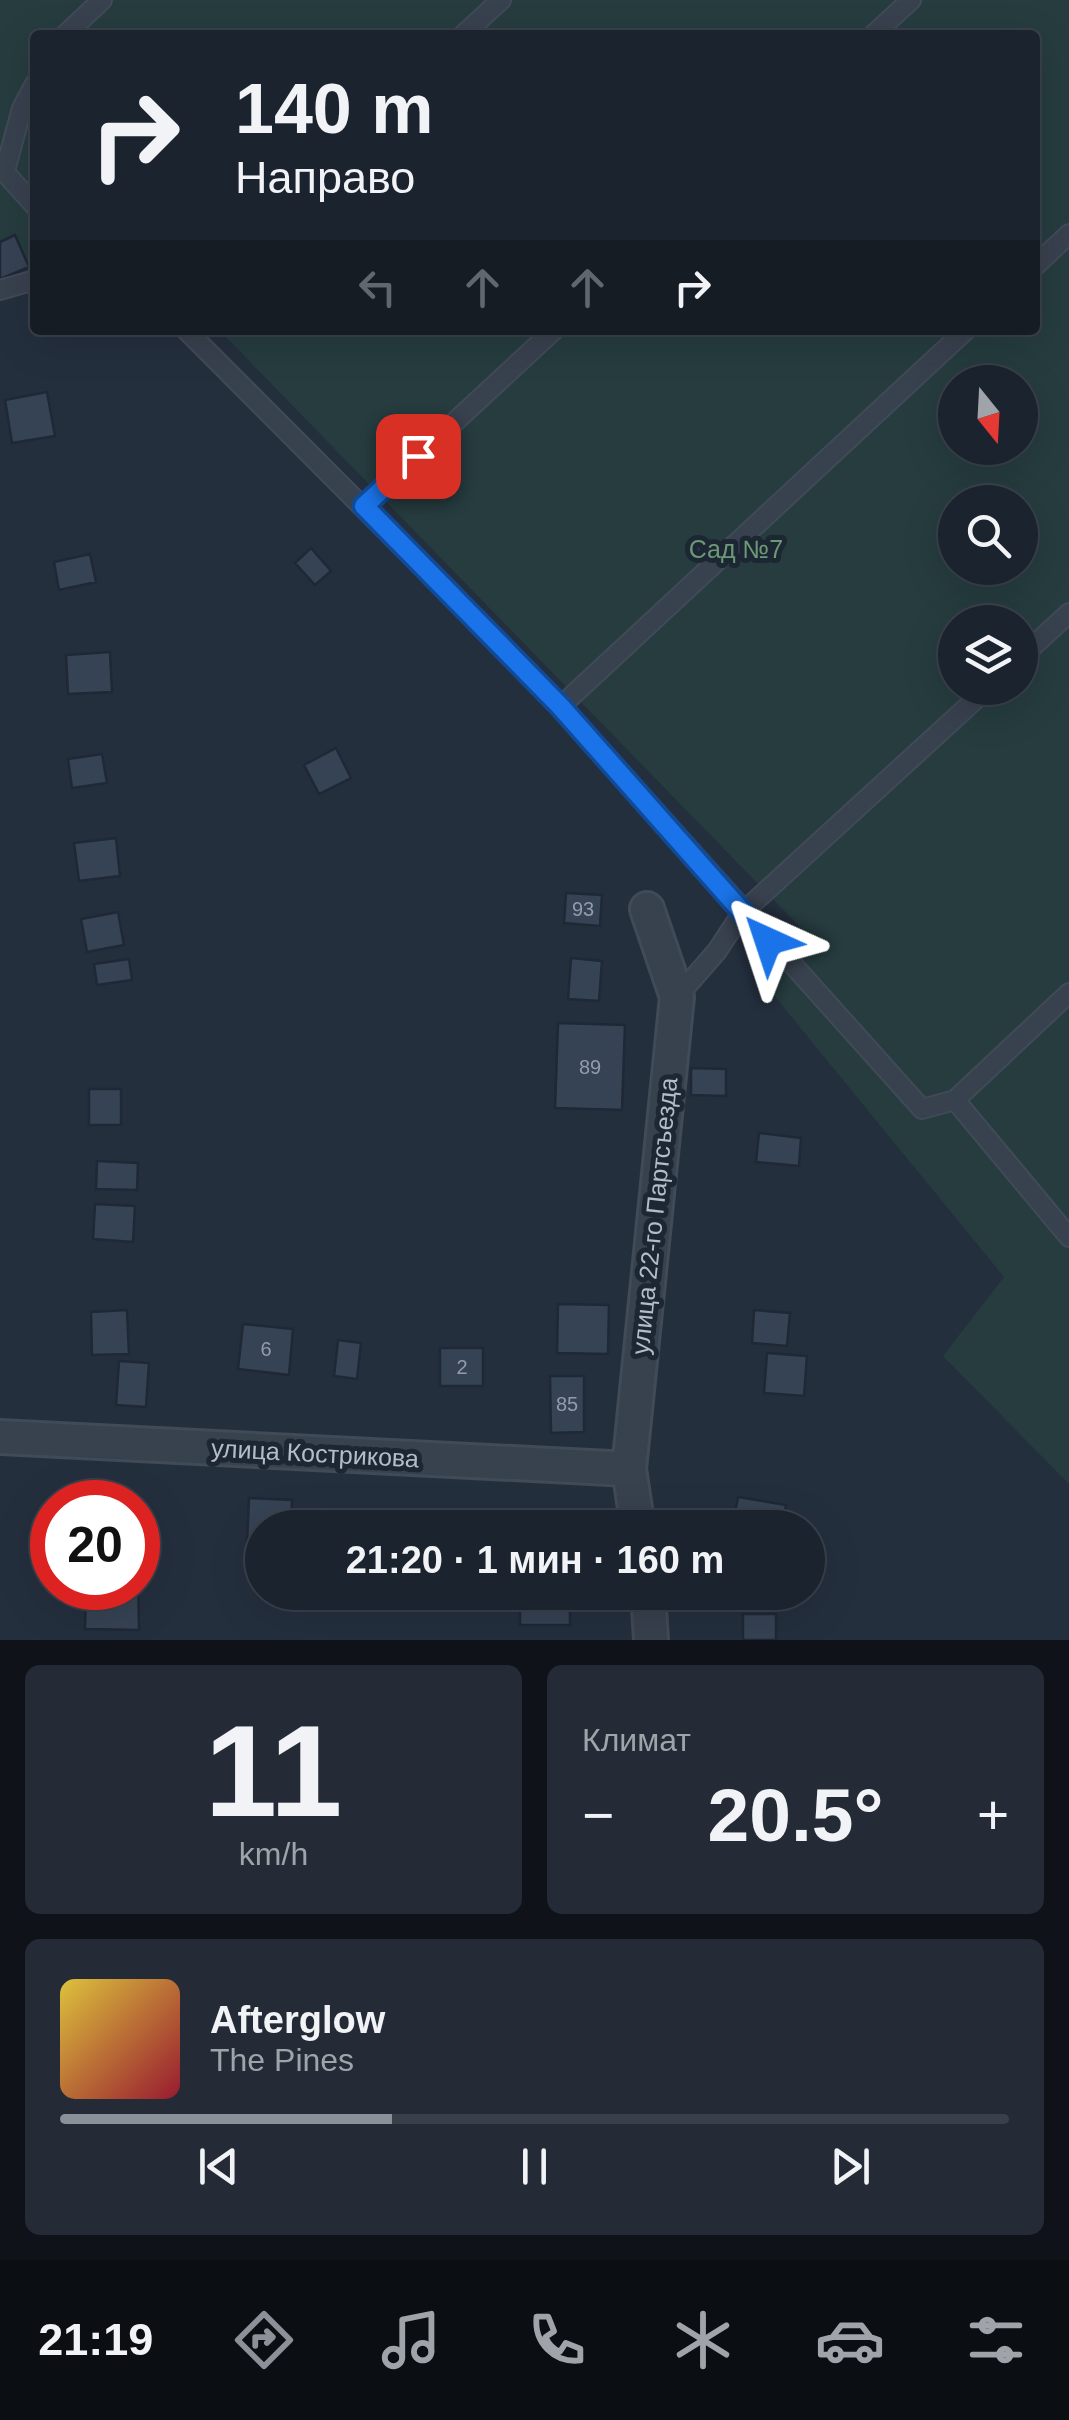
<!DOCTYPE html>
<html lang="ru">
<head>
<meta charset="utf-8">
<style>
	body { margin:0; font-family:Arial,sans-serif; background:#242b36; color:#f1f3f6; height:100vh; display:flex; flex-direction:column; font-size:38px; white-space:nowrap }
	* { box-sizing:border-box; margin:0 }
	p { font-size:32px; color:#a0a4aa }
	.icon { flex:none; width:55px; height:55px; fill:none; stroke:currentColor; stroke-width:2; stroke-linecap:round; stroke-linejoin:round }
	.map { position:relative; height:1640px; overflow:hidden }
	.panel { display:flex; flex-direction:column; gap:25px; padding:25px; background:#0f1319; flex:1 }
	.panel>* { flex:none }
	.hud { position:absolute; left:30px; top:30px; width:1010px; height:305px; border-radius:10px; box-shadow:0 10px 40px #0002,0 0 0 2px #39404a; background:#1b232e; color:#f1f3f6; overflow:hidden }
	.needle { width:65px; rotate:162deg }
	.controls { position:absolute; left:938px; top:365px; display:grid; gap:20px }
	.controls a { display:grid; place-items:center; width:100px; height:100px; border-radius:50%; background:#1b232e; box-shadow:0 10px 40px #0002,0 0 0 2px #39404a; font-size:50px }
	.speed { position:absolute; left:30px; top:1480px; display:flex; gap:20px; font-size:50px; font-weight:700; text-align:center }
	.speed>* { display:grid; place-content:center; width:130px; height:130px; border-radius:50%; background:#1b232e; box-shadow:0 10px 40px #0002,0 0 0 2px #39404a; line-height:1 }
	.speed .limit { border:15px solid #d22; background:#fff; color:#111 }
	.pin { position:absolute; display:grid; place-items:center; width:85px; height:85px; color:#fff; margin:-42px; border-radius:20px; box-shadow:0 5px 15px #0006 }
	.me { position:absolute; width:110px; margin:-55px; rotate:318deg; stroke-linejoin:round; filter:drop-shadow(0 0 8px #0008) }
	.turn { display:flex; align-items:center; gap:35px; height:210px; padding:0 40px; font-size:45px }
	.turn .icon { width:130px; height:130px; stroke-width:2.5 }
	.turn b { display:block; font-size:70px; line-height:85px }
	.lanes { display:flex; align-items:center; height:95px; padding:0 40px; background:#0003; justify-content:center; gap:50px; direction:ltr }
	.lanes .off { opacity:.35 }
	.big { font-size:75px; font-weight:800; line-height:1.1 }
	.panel .card { flex:1; display:flex; flex-direction:column; justify-content:center; gap:15px; min-width:0; padding:0 35px; border-radius:15px; background:#242b36 }
	.panel .dial { align-items:center; gap:0 }
	.dial b { font-size:130px; line-height:1 }
	.song { display:flex; align-items:center; gap:30px }
	.cover { width:120px; height:120px; border-radius:15px; background:linear-gradient(135deg,hsl(50 70% 55%),hsl(350 70% 35%)) }
	.played { height:10px; border-radius:5px; background:linear-gradient(90deg,#8c9099 35%,#39404a 35%) }
	.keys { display:flex; justify-content:space-around; direction:ltr }
	.heat { display:flex; justify-content:space-between; align-items:center; font-size:55px; direction:ltr }
	.panel .tiles { flex:1; display:grid; gap:25px; grid-template-columns:1fr 1fr }
	.card:last-child { grid-column:span 2 }
	.trip { position:absolute; left:245px; top:1510px; width:580px; height:100px; border-radius:50px; background:#1b232e; box-shadow:0 10px 40px #0002,0 0 0 2px #39404a; font-weight:800; line-height:100px; text-align:center }
	.tabs { display:flex; height:160px; justify-content:space-around; align-items:center; background:#0b0e12; color:#a0a4aa }
	.tabs .icon { width:70px; height:70px }
	.tabs .active { color:#8c9099 }
	.tabs b { font-size:45px; color:#f1f3f6 }
	.map>svg:first-child { display:block }
</style>
</head>
<body>
<div class="map">
<svg width="1069" height="1640" viewBox="0 0 1069 1640">
	<rect width="100%" height="100%" fill="#242f3e"/>
	<path fill="#263c3f" fill-rule="evenodd" d="M0 0H1069V1484L943 1356 1004 1277 754 971 799 926 219 330H1035V35H35V264L0 275ZM955 382H1020V448H955ZM955 502H1020V568H955ZM955 622H1020V688H955Z"/>
	<path fill="#364354" stroke="#1f2835" stroke-width="2.5" d="M15 235 29 267 0 279V242Z
		M47 392 55 436 12 443 5 400Z
		M311 548 331 571 315 585 295 563Z
		M90 554 96 582 59 590 54 562Z
		M110 652 112 692 68 694 66 655Z
		M336 748 351 778 319 794 304 765Z
		M102 754 107 783 72 788 68 759Z
		M116 838 120 876 79 881 74 843Z
		M566 893 602 895 600 926 564 923Z
		M118 912 124 945 87 952 81 919Z
		M571 958 602 961 599 1001 568 999Z
		M129 959 132 980 97 985 94 964Z
		M558 1023 625 1025 622 1110 555 1108Z
		M691 1068 726 1069V1096L691 1095Z
		M89 1089H121V1125H89Z
		M759 1133 801 1138 799 1166 756 1162Z
		M97 1161 138 1163 137 1190 96 1189Z
		M95 1204 135 1206 133 1242 93 1239Z
		M558 1304 609 1305 608 1354 557 1353Z
		M127 1310 129 1354 92 1355 91 1312Z
		M754 1310 790 1313 787 1346 752 1343Z
		M243 1324 293 1329 289 1375 238 1369Z
		M338 1340 361 1343 357 1379 334 1376Z
		M440 1348H483V1386H440Z
		M767 1353 807 1356 804 1396 764 1393Z
		M119 1361 149 1363 146 1407 116 1405Z
		M550 1376H584V1432L551 1433Z
		M738 1497 786 1505 782 1528H732Z
		M249 1498 292 1500 291 1528H262V1543H247Z
		M138 1505H143L142 1536H138Z
		M354 1509 385 1511 384 1528H353Z
		M138 1576 139 1630 85 1629 86 1588H138Z
		M520 1592H570V1625H520Z
		M743 1614H776V1640H743Z"/>
	<g fill="none" stroke-linecap="round" stroke-linejoin="round">
		<defs>
			<path id="lane" d="M65 35 102 0
				M463 35 501 0
				M873 35 911 0
				M0 167 35 206
				M5 171 22 108 35 84
				M1035 266 1069 234
				M0 290 35 280
				M186 330 561 706 922 1109 955 1100 1069 1237
				M364 506 554 330
				M1020 658 1069 613
				M561 706 966 330
				M677 997 717 951 742 913 988 688
				M955 1100 1069 993"/>
			<path id="street" d="M0 1437 629 1469
				M638 1528 629 1469 677 997 647 909
				M648 1592 651 1640"/>
		</defs>
		<use href="#lane" stroke="#414a57" stroke-width="22"/>
		<use href="#street" stroke="#414a57" stroke-width="38"/>
		<use href="#lane" stroke="#38414e" stroke-width="18"/>
		<use href="#street" stroke="#38414e" stroke-width="32"/>
	</g>
	<g fill="none" stroke-linecap="round" stroke-linejoin="round">
		<defs>
			<path id="route" d="M418 456 364 506 560 706 768 941"/>
		</defs>
		<use href="#route" stroke="#114b97" stroke-width="25"/>
		<use href="#route" stroke="#1a73e8" stroke-width="18"/>
	</g>
	<g text-anchor="middle" stroke-width="10" stroke-linejoin="round" paint-order="stroke">
		<g font-size="20" fill="#929caa">
			<text x="583" y="916">93</text>
			<text x="590" y="1074">89</text>
			<text x="266" y="1356">6</text>
			<text x="462" y="1374">2</text>
			<text x="567" y="1411">85</text>
		</g>
		<g font-size="25" fill="#6b9a76" stroke="#1d2633">
			<text x="736" y="558">Сад №7</text>
		</g>
		<g font-size="25" fill="#b4bcc9" stroke="#1d2633">
			<text transform="translate(654 1216) rotate(-84)" y="9">улица 22-го Партсъезда</text>
			<text transform="translate(315 1453) rotate(3)" y="9">улица Кострикова</text>
		</g>
	</g>
</svg>
<div class="controls">
<a><svg class="needle" viewBox="-14 -14 28 28"><path d="M0-13l5 13h-10z" fill="#e53935"/><path d="M0 13l5-13h-10z" fill="#a0a4aa"/></svg></a>
<a><svg class="icon" aria-label="search" viewBox="0 0 24 24"><circle cx="10" cy="10" r="6"/><path d="M15 15l6 6"/></svg></a>
<a><svg class="icon" aria-label="layers" viewBox="0 0 24 24"><path d="M12 4l9 5-9 5-9-5zM3 14l9 5 9-5"/></svg></a>
</div>
<div class="speed"><div class="limit">20</div></div>
<div class="pin" style="left:418px;top:456px;background:#d93025"><svg class="icon" aria-label="arrive" viewBox="0 0 24 24"><path d="M6 21V4h12l-3 4 3 4H6"/></svg></div>
<svg class="me" style="left:768px;top:941px" viewBox="-20 -20 40 40"><path d="M0-17L14 15 0 8-14 15z" fill="#1a73e8" stroke="#fff" stroke-width="4"/></svg>
<div class="trip">21:20 · 1 мин · 160 m</div>
<div class="hud">
<div class="turn"><svg class="icon" aria-label="right" viewBox="0 0 24 24"><path d="M7 20v-9h11M14 6l5 5-5 5"/></svg><div><b>140 m</b>Направо</div></div>
<div class="lanes"><svg class="icon off" aria-label="left" viewBox="0 0 24 24"><path d="M17 20v-9H6M10 6l-5 5 5 5"/></svg><svg class="icon off" aria-label="ahead" viewBox="0 0 24 24"><path d="M12 20V5M6 11l6-6 6 6"/></svg><svg class="icon off" aria-label="ahead" viewBox="0 0 24 24"><path d="M12 20V5M6 11l6-6 6 6"/></svg><svg class="icon" aria-label="right" viewBox="0 0 24 24"><path d="M7 20v-9h11M14 6l5 5-5 5"/></svg></div>
</div>
</div>
<section class="panel">
<div class="tiles">
<div class="card dial"><b>11</b><p>km/h</p></div>
<div class="card"><p>Климат</p>
<div class="heat"><a>−</a><b class="big">20.5°</b><a>+</a></div>
</div>
<div class="card">
<div class="song"><i class="cover"></i><div><b>Afterglow</b><p>The Pines</p></div></div>
<div class="played"></div>
<div class="keys"><svg class="icon" aria-label="previous" viewBox="0 0 24 24"><path d="M18 5L8 12l10 7zM5 5v14"/></svg><svg class="icon" aria-label="pause" viewBox="0 0 24 24"><path d="M8 5v14M16 5v14"/></svg><svg class="icon" aria-label="next" viewBox="0 0 24 24"><path d="M6 5l10 7-10 7zM19 5v14"/></svg></div>
</div>
</div>
</section>
<nav class="tabs">
<b>21:19</b>
<svg class="icon active" aria-label="directions" viewBox="0 0 24 24"><path d="M12 3l9 9-9 9-9-9zM9 14v-3h6M13 9l2 2-2 2"/></svg>
<svg class="icon" aria-label="music" viewBox="0 0 24 24"><path d="M9 18V5l10-2v13"/><circle cx="6" cy="18" r="3"/><circle cx="16" cy="16" r="3"/></svg>
<svg class="icon" aria-label="phone" viewBox="0 0 24 24"><path d="M5 4h4l2 5-3 2q2 4 5 5l2-3 5 2v4C11 20 4 13 5 4z"/></svg>
<svg class="icon" aria-label="climate" viewBox="0 0 24 24"><path d="M12 3v18M4 7l16 10M4 17L20 7"/></svg>
<svg class="icon" aria-label="car" viewBox="0 0 24 24"><path d="M5 17H2v-5l4-1 3-4h7l3 4 3 1v5h-3M9 17h6M6 11h13"/><circle cx="7" cy="17" r="2"/><circle cx="17" cy="17" r="2"/></svg>
<svg class="icon" aria-label="filters" viewBox="0 0 24 24"><path d="M4 7h16M4 17h16"/><circle cx="9" cy="7" r="2"/><circle cx="15" cy="17" r="2"/></svg>
</nav>
</body>
</html>
